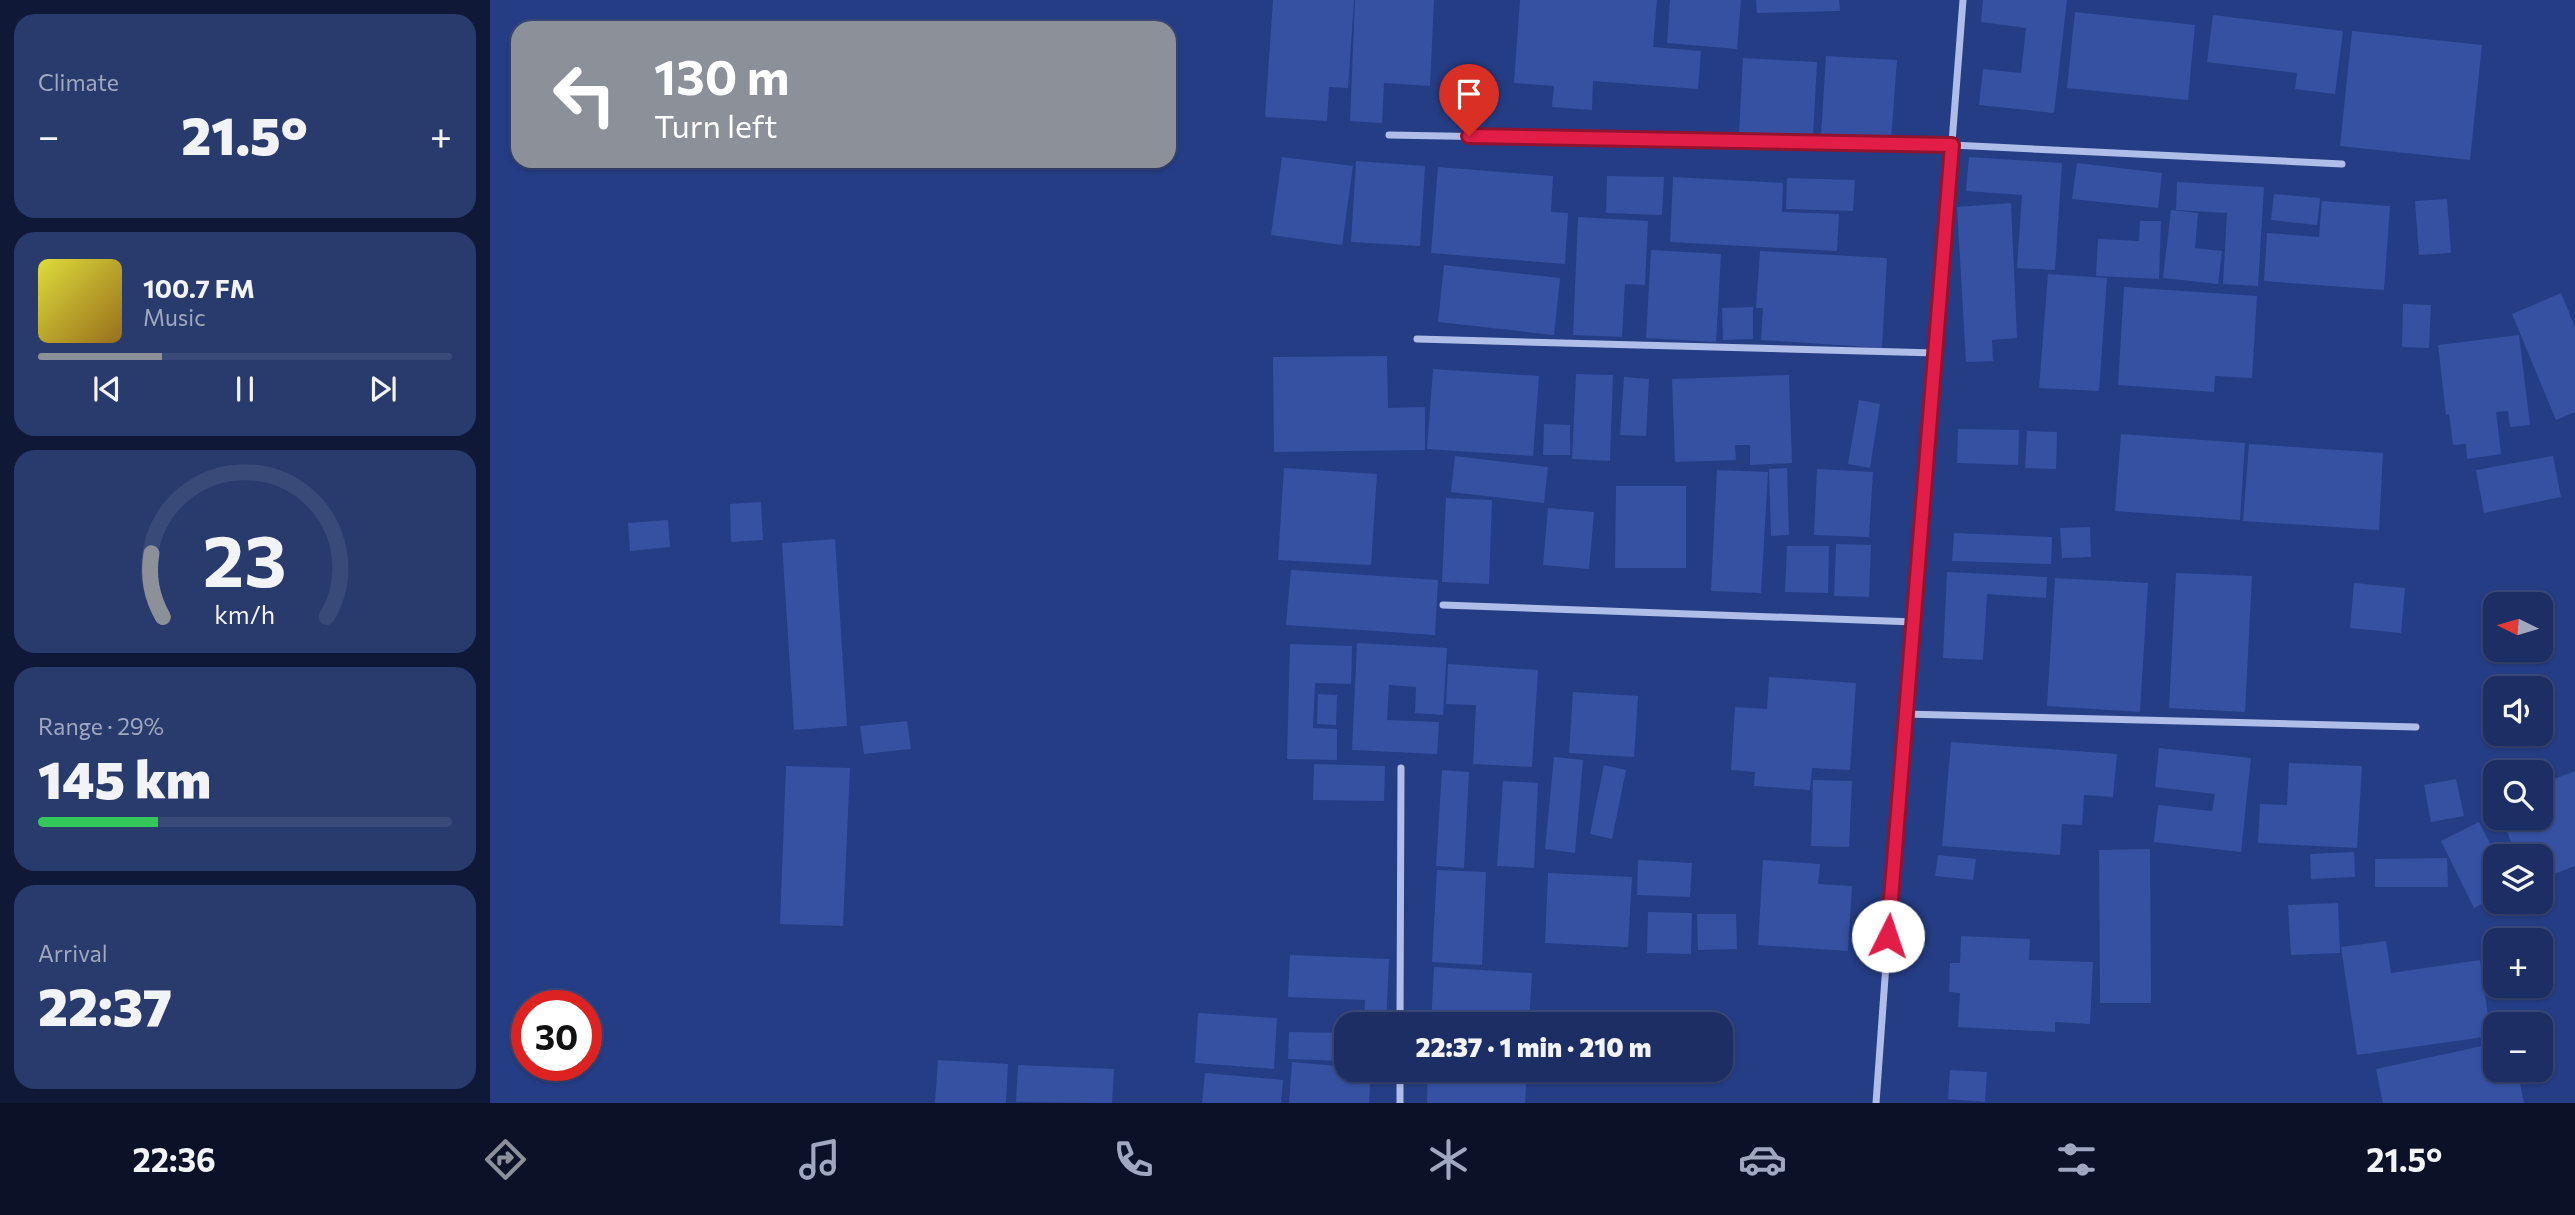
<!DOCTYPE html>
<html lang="en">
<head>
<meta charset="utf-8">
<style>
	body { margin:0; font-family:Commissioner,sans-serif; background:#293a6d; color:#f1f3f6; height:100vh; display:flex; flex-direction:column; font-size:26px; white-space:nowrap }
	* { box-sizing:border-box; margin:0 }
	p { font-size:23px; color:#a0a8bf }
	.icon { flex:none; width:38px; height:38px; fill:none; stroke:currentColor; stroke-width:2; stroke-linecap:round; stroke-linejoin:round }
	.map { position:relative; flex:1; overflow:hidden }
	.panel { display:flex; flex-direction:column; gap:14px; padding:14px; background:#0f1937; width:490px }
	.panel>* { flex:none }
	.banner { position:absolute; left:21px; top:21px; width:665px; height:147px; border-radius:21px; box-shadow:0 2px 5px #0004,0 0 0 2px #3a4a78; background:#8c9099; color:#fff; overflow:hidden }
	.needle { width:46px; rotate:275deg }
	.fabs { position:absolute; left:1993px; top:592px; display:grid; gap:14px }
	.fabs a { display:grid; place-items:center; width:70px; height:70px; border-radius:14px; background:#1c2e64; box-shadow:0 2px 5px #0004,0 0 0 2px #3a4a78; font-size:35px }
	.speed { position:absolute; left:21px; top:990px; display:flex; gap:14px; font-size:35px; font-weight:700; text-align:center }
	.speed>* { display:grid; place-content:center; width:91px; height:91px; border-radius:50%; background:#1c2e64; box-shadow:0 2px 5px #0004,0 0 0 2px #3a4a78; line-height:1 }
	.speed .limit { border:10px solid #d22; background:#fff; color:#111 }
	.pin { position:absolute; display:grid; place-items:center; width:60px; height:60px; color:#fff; margin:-72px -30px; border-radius:50% 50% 50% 0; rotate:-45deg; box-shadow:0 0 7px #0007 }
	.pin .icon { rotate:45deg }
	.me { position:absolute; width:77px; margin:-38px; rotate:4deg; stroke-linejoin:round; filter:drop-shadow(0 0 5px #0008) }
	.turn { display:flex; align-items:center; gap:24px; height:147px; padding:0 28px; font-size:32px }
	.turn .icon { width:91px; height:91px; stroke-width:2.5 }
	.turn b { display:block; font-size:49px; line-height:60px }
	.big { font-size:52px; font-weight:800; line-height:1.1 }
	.panel .card { flex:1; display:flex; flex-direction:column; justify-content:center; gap:10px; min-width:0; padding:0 24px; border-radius:21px; background:#293a6d }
	.panel .dial { align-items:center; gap:0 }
	.dial svg { height:182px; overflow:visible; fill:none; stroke:#3a4a78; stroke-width:7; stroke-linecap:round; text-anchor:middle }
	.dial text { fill:#f1f3f6; stroke:none }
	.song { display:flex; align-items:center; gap:21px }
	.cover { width:84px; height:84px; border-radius:10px; background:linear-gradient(135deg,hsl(60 70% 55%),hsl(40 70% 35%)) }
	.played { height:7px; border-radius:4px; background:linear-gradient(90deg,#8c9099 30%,#3a4a78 30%) }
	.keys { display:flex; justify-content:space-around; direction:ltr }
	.heat { display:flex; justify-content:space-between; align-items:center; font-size:38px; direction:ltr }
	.charge { height:10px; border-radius:5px; background:linear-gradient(90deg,#34c759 29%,#3a4a78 0) }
	.trip { position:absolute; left:844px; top:1012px; width:399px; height:70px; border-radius:21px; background:#1c2e64; box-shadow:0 2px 5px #0004,0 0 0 2px #3a4a78; font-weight:800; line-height:70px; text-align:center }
	.dock { display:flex; height:112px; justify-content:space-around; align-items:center; background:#0b1228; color:#a0a8bf }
	.dock .icon { width:49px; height:49px }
	.dock .active { color:#8c9099 }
	.dock b { font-size:32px; color:#f1f3f6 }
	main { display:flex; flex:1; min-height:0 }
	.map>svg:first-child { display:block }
</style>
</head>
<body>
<main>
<section class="panel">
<div class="card"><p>Climate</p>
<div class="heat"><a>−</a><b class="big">21.5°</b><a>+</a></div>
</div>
<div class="card">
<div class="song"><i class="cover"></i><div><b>100.7 FM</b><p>Music</p></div></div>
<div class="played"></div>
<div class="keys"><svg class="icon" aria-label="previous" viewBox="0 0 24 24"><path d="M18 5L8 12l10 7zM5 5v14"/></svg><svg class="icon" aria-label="pause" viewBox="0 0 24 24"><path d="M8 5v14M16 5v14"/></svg><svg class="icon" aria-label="next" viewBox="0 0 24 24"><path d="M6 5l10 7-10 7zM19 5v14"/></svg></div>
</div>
<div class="card dial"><svg viewBox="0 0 100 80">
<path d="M14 69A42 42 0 1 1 86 69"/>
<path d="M14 69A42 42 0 0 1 9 41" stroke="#8c9099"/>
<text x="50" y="56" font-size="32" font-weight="700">23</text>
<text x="50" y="72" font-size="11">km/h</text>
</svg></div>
<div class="card"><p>Range · 29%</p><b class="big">145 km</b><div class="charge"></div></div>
<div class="card"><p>Arrival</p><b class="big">22:37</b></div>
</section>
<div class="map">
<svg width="2085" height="1103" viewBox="0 0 2085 1103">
	<rect width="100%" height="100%" fill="#253d85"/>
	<path fill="#3651a2" d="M783 0H864L858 88 839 87 837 121 775 117Z
		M865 0H944L940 86 894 83 892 123 860 121Z
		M1030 0H1167L1163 47 1211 51 1208 89 1103 81 1102 110 1062 107 1064 86 1024 83Z
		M1180 0H1251L1247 49 1177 43Z
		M1266 0H1349L1350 11 1267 13Z
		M1493 0H1577L1564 113 1489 105 1493 69 1531 73 1536 28 1491 22Z
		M1585 12 1705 25 1698 100 1577 88Z
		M1723 15 1853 31 1845 94 1805 89 1807 73 1717 62Z
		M1862 31 1992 45 1980 160 1850 146Z
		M1336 56 1407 60 1401 140 1331 135Z
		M1253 58 1327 62 1323 137 1249 133Z
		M792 157 863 166 852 245 781 235Z
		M1479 157 1572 163 1565 270 1527 268 1532 195 1476 191Z
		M866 161 935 166 930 246 861 242Z
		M1587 163 1672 173 1668 208 1582 199Z
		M948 167 1063 176 1061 212 1078 213 1075 264 941 253Z
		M1117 176 1174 177 1172 215 1116 213Z
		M1183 177 1293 183 1292 212 1349 214 1347 251 1180 242Z
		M1297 178 1365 180 1363 211 1296 209Z
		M1687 182 1774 187 1768 286 1733 284 1737 213 1686 210Z
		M1784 194 1830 198 1827 225 1781 220Z
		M1957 199 1961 253 1929 255 1925 201Z
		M1832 201 1900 206 1894 290 1774 281 1777 233 1829 237Z
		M1521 203 1527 338 1502 340 1503 361 1476 362 1467 207Z
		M1681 210 1708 213 1705 248 1732 251 1728 284 1673 278Z
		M1088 217 1158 221 1155 285 1135 284 1132 337 1083 335Z
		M1650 221H1671L1669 279 1606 276 1608 239 1649 241Z
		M1161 250 1231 254 1226 342 1156 338Z
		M1270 251 1397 258 1392 348 1271 340 1273 308H1266Z
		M954 265 1070 278 1064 335 948 322Z
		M1558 274 1617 278 1609 391 1549 388Z
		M1634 287 1767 296 1762 378 1725 376 1724 392 1628 385Z
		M2071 293 2085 327V412L2066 420 2022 314Z
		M1913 304 1941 305 1939 348 1912 347Z
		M1263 307V339L1233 340 1232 308Z
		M2029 335 2040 425 2020 427 2018 411 2006 412 2011 454 1977 459 1976 444 1963 445 1959 414 1956 415 1948 345Z
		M897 356 898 408 935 407V450L784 452 783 357Z
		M943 369 1049 376 1043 456 937 449Z
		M1086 374 1123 375 1120 461 1082 459Z
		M1299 375 1302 463 1260 465V445H1245L1246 460 1185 462 1182 379Z
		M1134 377 1159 379 1156 436 1130 435Z
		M1369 400 1390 404 1380 468 1358 464Z
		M1054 424 1080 425V455H1053Z
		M1468 429 1529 430 1528 465 1467 463Z
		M1537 431 1567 432 1566 469 1535 468Z
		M1631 434 1755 443 1750 520 1625 511Z
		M1759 444 1893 453 1889 530 1753 521Z
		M965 456 1058 467 1054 503 961 492Z
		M2063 456 2071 497 1994 513 1986 470Z
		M794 468 887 474 881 565 788 560Z
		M1297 468 1299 535 1281 536 1279 469Z
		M1327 469 1383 472 1379 537 1324 535Z
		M1227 470 1278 472 1271 593 1221 591Z
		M1126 486H1196V568H1125Z
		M956 498 1002 500 999 584 952 582Z
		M271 502 273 540 241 542 240 504Z
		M1058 508 1104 512 1099 569 1053 565Z
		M178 520 180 547 140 551 138 523Z
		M1600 527 1601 557 1572 558 1570 528Z
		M1464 533 1562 537 1561 564 1462 561Z
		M345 539 357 726 304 730 292 543Z
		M1346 544 1381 545 1379 597 1344 596Z
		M1297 546H1339L1338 593 1295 592Z
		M801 570 948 580 945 635 796 625Z
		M1457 572 1557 577 1556 598 1497 594 1493 660 1453 658Z
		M1686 573 1762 576 1755 712 1679 708Z
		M1565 578 1658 583 1650 712 1557 706Z
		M1864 583 1915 588 1911 633 1860 628Z
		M867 643 957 648 953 715 925 713 926 687 899 685 897 720 949 722 947 754 862 750Z
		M800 644 862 646 861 684 825 683 823 728 847 729V760L797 759Z
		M958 664 1048 670 1042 767 983 764 986 705 956 704Z
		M1279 677 1366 683 1360 770 1322 768 1320 790 1264 786 1265 772 1241 770 1245 707 1277 709Z
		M1083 692 1148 696 1144 757 1079 753Z
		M828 694 847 695 846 725 827 724Z
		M417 721 421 749 374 754 370 726Z
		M1461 742 1627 754 1623 797 1594 795 1592 825 1572 824 1570 855 1452 846Z
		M1669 748 1761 758 1751 852 1664 842 1668 805 1722 811 1725 794 1665 787Z
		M1064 757 1093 760 1085 853 1055 849Z
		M1799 763 1872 766 1867 848 1768 843 1770 804 1797 805Z
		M824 764 895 766 894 801 823 800Z
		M1114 765 1136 770 1122 839 1100 834Z
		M296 766 360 768 353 926 290 924Z
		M952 770 979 772 974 868 946 866Z
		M2085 771V866L2051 879V856H2026L2012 817H2051V784Z
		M1966 779 1974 816 1941 822 1934 785Z
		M1323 780 1362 781 1359 847 1321 846Z
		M1013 781 1048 783 1044 868 1007 866Z
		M1989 822 2006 855V897L1984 908 1951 841Z
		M1660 849 1661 1003H1610L1609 850Z
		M1864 852 1865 877 1821 879 1820 854Z
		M1448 855 1486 859 1483 880 1445 876Z
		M1957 858 1958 887H1885V859Z
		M1148 860 1202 863 1200 897 1147 895Z
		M1273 860 1330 864 1328 884 1362 886 1358 951 1268 945Z
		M947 870 996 872 992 965 942 962Z
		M1058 873 1142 877 1138 947 1055 943Z
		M1848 903 1850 953 1801 955 1798 905Z
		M1158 912 1202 913 1201 954 1157 953Z
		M1207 914H1246L1247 949 1208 950Z
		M1471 936 1540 939 1539 960 1603 962 1600 1024 1565 1022V1032L1468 1027 1470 993 1459 992 1460 963H1470Z
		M1896 941 1901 973 1990 960 2001 1036 1867 1055 1851 947Z
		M800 955 899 959 896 1024H874L875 1000 798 997Z
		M944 967 1042 973 1039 1024H941Z
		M708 1013 787 1018 784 1069 705 1063Z
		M799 1032 856 1033V1061L798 1059Z
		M2006 1043V1069H2027L2034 1103H1893L1886 1069Z
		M448 1060 518 1064 516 1103H445Z
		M802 1062 881 1069 879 1103H799Z
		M528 1065 624 1069 622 1103 526 1102Z
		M938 1069H1037L1035 1103H937Z
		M1460 1070 1497 1072 1495 1102 1458 1099Z
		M715 1073 793 1080 791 1103H712Z"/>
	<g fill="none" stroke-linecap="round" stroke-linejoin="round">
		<path stroke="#afbee8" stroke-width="7" d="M899 135 1462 145 1852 164
			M927 339 1446 353
			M953 605 1425 622
			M1414 714 1926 727
			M910 1024 911 768
			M910 1103V1069
			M1386 1103 1414 714 1425 622 1473 0"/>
	</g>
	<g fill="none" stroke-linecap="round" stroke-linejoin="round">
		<defs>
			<path id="route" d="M979 136 1462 145 1398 936"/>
		</defs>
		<use href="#route" stroke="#92132f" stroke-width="18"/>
		<use href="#route" stroke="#e11d48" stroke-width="12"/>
	</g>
</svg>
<div class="fabs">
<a><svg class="needle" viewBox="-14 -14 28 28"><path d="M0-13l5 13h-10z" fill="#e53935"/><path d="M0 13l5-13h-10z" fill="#a0a8bf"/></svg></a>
<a><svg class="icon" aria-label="sound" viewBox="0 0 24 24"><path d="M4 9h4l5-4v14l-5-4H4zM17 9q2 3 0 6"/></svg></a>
<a><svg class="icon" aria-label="search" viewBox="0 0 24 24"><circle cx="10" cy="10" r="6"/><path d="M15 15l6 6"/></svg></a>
<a><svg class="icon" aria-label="layers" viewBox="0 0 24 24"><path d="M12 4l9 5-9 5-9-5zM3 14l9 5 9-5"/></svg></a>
<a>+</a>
<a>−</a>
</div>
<div class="speed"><div class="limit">30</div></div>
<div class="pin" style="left:979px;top:136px;background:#d93025"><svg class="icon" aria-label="arrive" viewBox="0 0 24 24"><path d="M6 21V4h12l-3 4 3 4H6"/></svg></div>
<svg class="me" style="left:1398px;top:936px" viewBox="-20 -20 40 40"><circle r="19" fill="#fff"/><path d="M0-13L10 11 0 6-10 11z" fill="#e11d48"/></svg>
<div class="trip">22:37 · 1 min · 210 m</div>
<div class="banner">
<div class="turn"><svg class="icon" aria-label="left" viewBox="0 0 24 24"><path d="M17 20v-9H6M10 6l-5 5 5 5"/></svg><div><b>130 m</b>Turn left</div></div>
</div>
</div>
</main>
<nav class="dock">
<b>22:36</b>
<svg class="icon active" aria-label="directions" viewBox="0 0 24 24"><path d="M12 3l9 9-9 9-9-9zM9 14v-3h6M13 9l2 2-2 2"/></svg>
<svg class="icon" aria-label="music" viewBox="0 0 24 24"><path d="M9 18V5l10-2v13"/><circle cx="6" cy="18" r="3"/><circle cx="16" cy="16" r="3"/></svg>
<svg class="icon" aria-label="phone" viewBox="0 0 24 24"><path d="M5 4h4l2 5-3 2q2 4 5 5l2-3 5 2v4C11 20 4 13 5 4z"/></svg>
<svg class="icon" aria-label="climate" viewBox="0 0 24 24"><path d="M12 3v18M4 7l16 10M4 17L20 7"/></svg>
<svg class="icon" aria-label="car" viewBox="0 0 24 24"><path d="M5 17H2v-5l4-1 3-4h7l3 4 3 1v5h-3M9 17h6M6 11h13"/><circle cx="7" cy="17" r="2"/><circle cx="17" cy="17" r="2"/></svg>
<svg class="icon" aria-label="filters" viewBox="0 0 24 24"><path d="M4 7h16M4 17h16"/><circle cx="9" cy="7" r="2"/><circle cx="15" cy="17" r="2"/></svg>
<b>21.5°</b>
</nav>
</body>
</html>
